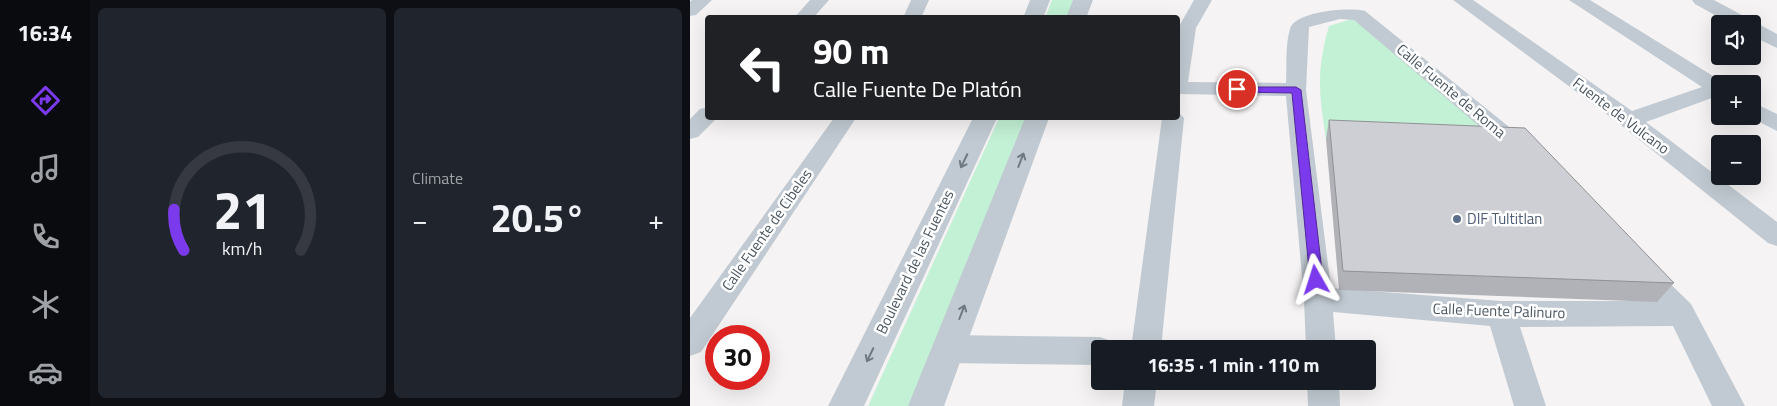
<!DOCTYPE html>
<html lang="en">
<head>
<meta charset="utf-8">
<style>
	body { margin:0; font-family:"Titillium Web",sans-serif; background:#20242c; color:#f1f3f6; height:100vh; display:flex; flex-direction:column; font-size:19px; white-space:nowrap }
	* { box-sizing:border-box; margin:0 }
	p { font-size:16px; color:#9ea1a6 }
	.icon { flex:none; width:28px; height:28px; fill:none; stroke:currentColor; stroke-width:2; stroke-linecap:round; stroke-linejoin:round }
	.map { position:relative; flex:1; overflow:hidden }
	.sheet { display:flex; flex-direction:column; gap:8px; padding:8px; background:#0d0f14; width:600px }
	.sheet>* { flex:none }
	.banner { position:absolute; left:15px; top:15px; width:475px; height:105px; border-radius:5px; box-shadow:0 5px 20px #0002; background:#202124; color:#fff; overflow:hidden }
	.controls { position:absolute; left:1021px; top:15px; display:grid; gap:10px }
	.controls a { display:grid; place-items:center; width:50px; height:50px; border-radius:5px; background:#171b24; box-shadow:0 5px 20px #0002; font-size:25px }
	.speed { position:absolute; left:15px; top:325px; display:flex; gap:10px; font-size:25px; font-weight:700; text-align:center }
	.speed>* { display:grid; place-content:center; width:65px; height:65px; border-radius:50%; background:#171b24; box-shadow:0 5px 20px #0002; line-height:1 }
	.speed .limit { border:8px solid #d22; background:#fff; color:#111 }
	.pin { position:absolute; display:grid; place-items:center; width:42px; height:42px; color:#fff; margin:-21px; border:2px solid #fff; border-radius:50%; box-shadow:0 1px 5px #0007 }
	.me { position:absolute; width:55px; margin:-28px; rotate:354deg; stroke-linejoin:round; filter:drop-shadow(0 0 4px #0008) }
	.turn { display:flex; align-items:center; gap:18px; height:105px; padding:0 25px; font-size:22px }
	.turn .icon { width:65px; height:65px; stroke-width:2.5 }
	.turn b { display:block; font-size:35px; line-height:42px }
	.big { font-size:38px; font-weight:700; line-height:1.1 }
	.sheet .card { flex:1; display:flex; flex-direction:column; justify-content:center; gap:8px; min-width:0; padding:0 18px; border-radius:8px; background:#20242c }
	.sheet .dial { align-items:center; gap:0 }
	.dial svg { height:130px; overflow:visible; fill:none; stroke:#363941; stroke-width:7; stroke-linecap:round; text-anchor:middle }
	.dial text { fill:#f1f3f6; stroke:none }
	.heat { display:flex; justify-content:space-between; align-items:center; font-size:28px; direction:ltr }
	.sheet .tiles { flex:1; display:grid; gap:8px; grid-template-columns:repeat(2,1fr) }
	.trip { position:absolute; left:401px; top:340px; width:285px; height:50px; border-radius:5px; background:#171b24; box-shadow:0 5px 20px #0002; font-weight:700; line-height:50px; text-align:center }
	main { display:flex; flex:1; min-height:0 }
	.tabs { display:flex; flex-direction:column; width:90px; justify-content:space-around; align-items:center; background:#090b0e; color:#9ea1a6 }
	.tabs .icon { width:35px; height:35px }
	.tabs .selected { color:#7c3aed }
	.tabs b { font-size:22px; color:#f1f3f6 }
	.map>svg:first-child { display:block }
</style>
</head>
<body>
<main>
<nav class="tabs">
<b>16:34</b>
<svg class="icon selected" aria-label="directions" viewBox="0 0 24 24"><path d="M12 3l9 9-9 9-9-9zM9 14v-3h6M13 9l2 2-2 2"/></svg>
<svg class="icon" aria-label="music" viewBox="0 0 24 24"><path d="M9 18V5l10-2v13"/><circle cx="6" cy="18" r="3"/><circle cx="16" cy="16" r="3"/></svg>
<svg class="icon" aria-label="phone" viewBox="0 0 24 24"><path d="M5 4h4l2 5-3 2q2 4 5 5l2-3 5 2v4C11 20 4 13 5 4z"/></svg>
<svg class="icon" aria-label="climate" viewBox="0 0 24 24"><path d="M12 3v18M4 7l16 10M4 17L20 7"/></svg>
<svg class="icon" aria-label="car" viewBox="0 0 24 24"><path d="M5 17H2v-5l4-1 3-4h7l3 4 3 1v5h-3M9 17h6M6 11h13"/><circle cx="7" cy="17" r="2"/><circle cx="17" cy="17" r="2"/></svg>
</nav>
<section class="sheet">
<div class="tiles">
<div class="card dial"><svg viewBox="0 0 100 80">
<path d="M14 69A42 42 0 1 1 86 69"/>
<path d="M14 69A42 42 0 0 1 8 44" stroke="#7c3aed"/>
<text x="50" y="56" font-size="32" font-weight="700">21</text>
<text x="50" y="72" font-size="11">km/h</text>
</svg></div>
<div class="card"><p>Climate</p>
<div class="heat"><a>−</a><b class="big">20.5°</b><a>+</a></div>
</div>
</div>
</section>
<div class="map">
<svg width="1087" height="406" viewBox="0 0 1087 406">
	<rect width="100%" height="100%" fill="#f5f3f3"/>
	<path fill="#c3f1d5" d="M362 0H383L378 17 355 18Z
		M665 18 825 148 636 139C629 93 626 72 639 26Z
		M309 118H337L220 406H178Z"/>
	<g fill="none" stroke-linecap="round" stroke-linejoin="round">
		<path fill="#c1cad2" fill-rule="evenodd" d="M2 0H22L6 15 0 16V2Z
			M120 0H139L123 18H104Z
			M221 0H239L231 18H213Z
			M504 0H522L506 28 498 82 596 83C597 67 595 45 600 29 605 11 660 7 675 11L838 142 841 148 838 154 830 156 822 154 664 20 650 19 619 27 616 90 641 288 811 301H960L940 280 936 272 940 264 950 261 960 264 1001 304 1055 406H1022L983 326 830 327 856 406H824L800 326 643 312 646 349H616L614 299 596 96 488 94V28Z
			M763 0H783L942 111 1012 87 879 0H900L1036 84H1030V95L956 122 1087 222V246L1078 243 931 125Z
			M1002 0H1024L1087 34V48L1062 36V24H1041L1005 4Z
			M1062 102 1087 114V131L1058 116H1062Z
			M18 107V118H27L8 137 0 139V119L10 109Z
			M488 112 494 118 471 349H441L472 118H488Z
			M144 118H166L11 352 0 356V318Z
			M258 335 410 337 421 341 424 349H410V365L258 363 247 359 243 349 247 339Z
			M435 381H467L464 406H432Z
			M617 381H649L650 406H618Z"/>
		<path fill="#c1cad2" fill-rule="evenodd" d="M340 0H360L353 18H333Z
			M383 0H403L396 18H376Z
			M283 118H307L174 406H138Z
			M335 118H359L254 406H218Z"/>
	</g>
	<path fill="#b0b2b7" d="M639 120 984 283 967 302 649 290 636 139Z"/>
	<path fill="#cdcfd5" stroke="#909195" d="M639 120 835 128 984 283 653 271Z"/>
	<defs><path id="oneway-shaft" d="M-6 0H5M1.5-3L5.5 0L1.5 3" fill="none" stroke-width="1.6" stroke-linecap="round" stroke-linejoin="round" transform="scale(1.25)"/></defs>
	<g stroke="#6e7983">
		<use href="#oneway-shaft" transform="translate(331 160) rotate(-69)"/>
		<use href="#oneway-shaft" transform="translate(274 161) rotate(116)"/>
		<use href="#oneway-shaft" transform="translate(272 312) rotate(-69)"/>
		<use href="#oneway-shaft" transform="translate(180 355) rotate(116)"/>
	</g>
	<path fill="#7c3aed" stroke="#51269a" d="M543 87H606L611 90 633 280 631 283H622L620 280 602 93 547 92 542 89Z"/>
	<circle fill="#5c6f8a" stroke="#fff" stroke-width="2" cx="767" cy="219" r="5"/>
	<g text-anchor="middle" stroke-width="5" stroke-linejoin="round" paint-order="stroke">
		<g font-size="15" fill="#4a5661" stroke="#fff">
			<text transform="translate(761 91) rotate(40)" y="5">Calle Fuente de Roma</text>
			<text transform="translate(931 116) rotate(37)" y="5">Fuente de Vulcano</text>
			<text transform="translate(77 230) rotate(-55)" y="5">Calle Fuente de Cibeles</text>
			<text transform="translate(225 262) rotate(-64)" y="5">Boulevard de las Fuentes</text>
			<text transform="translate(809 311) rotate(2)" y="5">Calle Fuente Palinuro</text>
		</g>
		<g font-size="15" fill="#4e5e75" stroke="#fff" text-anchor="start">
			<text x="777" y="224">DIF Tultitlan</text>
		</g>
	</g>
</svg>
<div class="controls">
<a><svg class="icon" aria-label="sound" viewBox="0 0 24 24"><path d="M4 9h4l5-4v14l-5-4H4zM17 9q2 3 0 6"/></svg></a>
<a>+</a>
<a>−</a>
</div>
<div class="speed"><div class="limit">30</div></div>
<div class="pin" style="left:547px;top:89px;background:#d93025"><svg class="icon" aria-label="arrive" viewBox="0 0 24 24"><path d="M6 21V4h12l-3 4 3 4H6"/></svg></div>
<svg class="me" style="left:626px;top:280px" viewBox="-20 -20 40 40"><path d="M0-17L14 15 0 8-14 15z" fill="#7c3aed" stroke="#fff" stroke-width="4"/></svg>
<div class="trip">16:35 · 1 min · 110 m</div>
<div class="banner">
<div class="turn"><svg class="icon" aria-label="left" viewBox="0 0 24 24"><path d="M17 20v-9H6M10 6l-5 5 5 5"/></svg><div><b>90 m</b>Calle Fuente De Platón</div></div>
</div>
</div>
</main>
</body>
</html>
